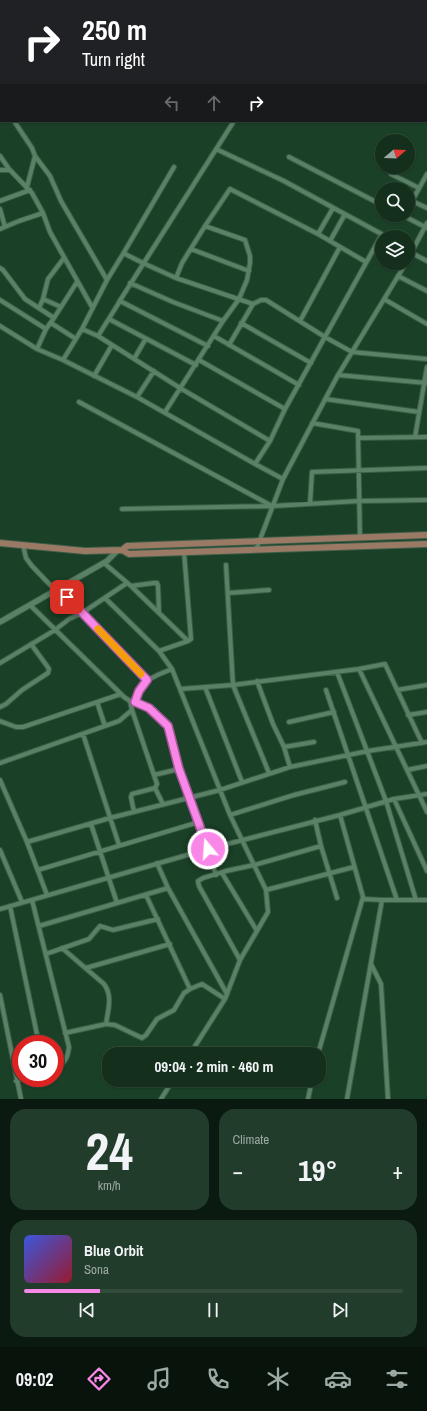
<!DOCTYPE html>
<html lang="en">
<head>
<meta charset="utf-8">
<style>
	body { margin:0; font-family:"Archivo Narrow",sans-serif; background:#213c2a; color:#f1f3f6; height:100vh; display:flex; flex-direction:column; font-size:15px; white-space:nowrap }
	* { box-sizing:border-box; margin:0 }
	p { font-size:13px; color:#9da9a4 }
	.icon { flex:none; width:22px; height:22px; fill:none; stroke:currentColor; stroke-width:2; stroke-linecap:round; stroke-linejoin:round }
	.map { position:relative; height:1099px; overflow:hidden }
	.drawer { display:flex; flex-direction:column; gap:10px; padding:10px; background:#0b1a10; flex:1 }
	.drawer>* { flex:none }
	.top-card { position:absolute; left:0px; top:0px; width:427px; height:122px; box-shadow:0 1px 3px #0004,0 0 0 1px #334b3b; background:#202124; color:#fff; overflow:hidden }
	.needle { width:26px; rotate:71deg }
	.buttons { position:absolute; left:375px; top:134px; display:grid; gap:8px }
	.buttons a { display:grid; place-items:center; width:40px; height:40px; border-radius:50%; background:#14301d; box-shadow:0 1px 3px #0004,0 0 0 1px #334b3b; font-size:20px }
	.speed { position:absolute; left:12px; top:1035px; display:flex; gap:8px; font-size:20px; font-weight:700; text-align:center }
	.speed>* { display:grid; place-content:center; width:52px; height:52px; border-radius:50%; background:#14301d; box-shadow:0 1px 3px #0004,0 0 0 1px #334b3b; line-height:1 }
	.speed .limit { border:6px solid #d22; background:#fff; color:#111 }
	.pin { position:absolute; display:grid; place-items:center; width:34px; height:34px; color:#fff; margin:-17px; border-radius:8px; box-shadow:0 2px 6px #0006 }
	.me { position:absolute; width:44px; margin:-22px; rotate:342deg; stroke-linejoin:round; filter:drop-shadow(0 0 3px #0008) }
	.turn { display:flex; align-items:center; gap:14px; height:84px; padding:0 16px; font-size:18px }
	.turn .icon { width:52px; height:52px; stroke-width:2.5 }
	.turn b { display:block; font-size:28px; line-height:34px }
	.lanes { display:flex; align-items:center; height:38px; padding:0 16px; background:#0003; justify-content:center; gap:20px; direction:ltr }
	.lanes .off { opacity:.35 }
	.big { font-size:30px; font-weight:800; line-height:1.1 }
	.drawer .tile { flex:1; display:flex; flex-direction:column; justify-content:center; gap:6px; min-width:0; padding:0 14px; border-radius:16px; background:#213c2a }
	.drawer .dial { align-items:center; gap:0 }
	.dial b { font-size:52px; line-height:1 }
	.song { display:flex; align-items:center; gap:12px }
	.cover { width:48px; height:48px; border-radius:6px; background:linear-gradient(135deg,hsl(230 70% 55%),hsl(350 70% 35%)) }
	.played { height:4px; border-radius:2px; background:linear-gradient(90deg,#f987e8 20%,#334b3b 20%) }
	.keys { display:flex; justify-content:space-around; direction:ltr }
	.heat { display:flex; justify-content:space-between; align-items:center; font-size:22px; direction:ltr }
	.drawer .tiles { flex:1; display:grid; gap:10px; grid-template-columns:1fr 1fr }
	.tile:last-child { grid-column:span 2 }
	.trip { position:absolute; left:102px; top:1047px; width:224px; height:40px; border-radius:16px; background:#14301d; box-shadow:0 1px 3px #0004,0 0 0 1px #334b3b; font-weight:800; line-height:40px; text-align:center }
	.menu { display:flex; height:64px; justify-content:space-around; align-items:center; background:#08130c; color:#9da9a4 }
	.menu .icon { width:28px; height:28px }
	.menu .selected { color:#f987e8 }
	.menu b { font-size:18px; color:#f1f3f6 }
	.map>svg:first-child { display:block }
</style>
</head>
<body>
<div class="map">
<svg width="427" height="1099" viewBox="0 0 427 1099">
	<rect width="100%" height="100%" fill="#1a4027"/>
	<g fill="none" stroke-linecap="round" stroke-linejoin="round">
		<defs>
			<path id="minor" d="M153 0 164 1
				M245 1V0
				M335 1V0
				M359 1V0
				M392 1V0
				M410 1V0
				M426 14 427 12
				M426 19H427
				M426 57 427 58
				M0 101 1 102
				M14 121 32 148 35 156 50 176 61 201 107 280
				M216 149 284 181 387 237
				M0 156 9 169
				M289 157 382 205
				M0 170H10L32 193 43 213 50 232 92 307
				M391 174 419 188
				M427 174 412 201 427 208
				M27 187 35 156
				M0 201 30 190
				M0 209 5 227
				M402 215 427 228
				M0 229 19 221 43 213
				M318 234 333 208
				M330 241 345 214
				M191 249 249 271
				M408 251 427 261
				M123 254 174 167
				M408 259 427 223
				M0 268 3 270 25 299 54 318 46 329 37 349
				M398 276 427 291
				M176 278 182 263 205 226 230 189 318 234 366 262
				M130 283 173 302 223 321
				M43 299 61 307
				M384 299 427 324
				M0 300 46 329
				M119 302 234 121
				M253 304 261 300H266L325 337 352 352 427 359
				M39 308 43 299 48 279 64 258
				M54 318 77 282
				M109 319 196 365
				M300 321 340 247
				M51 323 76 339
				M241 323 311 363
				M0 326 37 349 63 360 137 397 255 464
				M82 329 98 336 180 388 270 441
				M98 336 120 301 208 346
				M214 336 299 385
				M134 359 145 340
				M63 360 82 329 107 280 123 254H125L143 263 176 278 253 304 229 345
				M199 360 285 409
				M338 375 427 383
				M94 376 112 345
				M137 397 154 371
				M325 399 419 412
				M79 402 272 506
				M165 412 223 321 239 299 247 280 250 263V256L245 240 205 226
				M312 423 358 431 360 538
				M415 437 427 367
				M358 438 427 437
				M283 479 255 464 270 441 285 409 382 234
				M310 504 312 472 427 468
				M122 509 273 506 359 501 427 500
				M23 545 26 558 32 566 55 590
				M256 550 283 479 338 375 406 263
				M104 563 131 586 188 641
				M226 565 233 685 269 773
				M131 586 154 583H157L158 586 159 613
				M58 588 147 680
				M228 593 269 590
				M105 598 159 651 172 669 230 815 266 890 354 867
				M30 605 124 697 130 701 149 708 168 726 179 769 200 825 216 875
				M159 651 188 641 191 639 184 552
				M0 663 55 630 69 619 82 613 127 583
				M359 669 427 812
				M337 672 386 801 416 900
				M257 681 273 724 284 747 290 767
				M205 687 242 782
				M180 689 233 685 359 669 385 664 422 743
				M326 690 397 900
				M397 690 427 685
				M130 701 132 710 157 784 155 788 132 794 131 797 134 812
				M97 702 105 726
				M135 702C142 680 151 677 172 669
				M0 707 6 704 22 690 48 673 49 669 47 666 31 644
				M408 715 427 712
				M0 721 16 727H23L121 694
				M289 722 334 712
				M83 734 119 845
				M284 747 314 742
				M0 763 119 721 132 710
				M407 770 427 766
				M154 775 179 769
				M0 780 27 842 47 895
				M155 788 163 804
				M394 799 427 871
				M230 815 294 795 345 782
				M340 815 363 897 364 899 382 900H427
				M315 820 321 846 337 898
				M91 824 117 903
				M27 842 110 818 220 790 290 767 368 751 427 742
				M0 850 22 902
				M157 863 168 888 227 994
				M38 870 199 822
				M222 873 257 931
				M146 895 190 989
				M32 900 69 1047C68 1057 65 1064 55 1068
				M10 906 39 1044
				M0 909 208 849 340 815 394 799 427 794
				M39 926 168 888
				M62 948 104 984C113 996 108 1010 106 1024
				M46 954 89 939 100 926 113 930 158 919
				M240 960 199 886 198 881 203 878 226 871 254 865 321 846
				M371 964 381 984 388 1099
				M86 968 170 944
				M0 995 21 1099
				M65 1033 106 1024 115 1025 142 1038 146 1035 157 1019 174 1010 184 993 190 989 202 984 225 999
				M190 1054 225 999 240 960 268 912 266 890
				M318 1054 363 897
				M16 1081 25 1078
				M161 1099 173 1080
				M308 1099 312 1080
				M347 1099 382 900"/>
			<path id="tertiary" d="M0 622 107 561 118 550"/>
			<path id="primary" d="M0 543 85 551 122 550 127 546 427 535
				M122 550 129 554 427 544"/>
		</defs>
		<use href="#minor" stroke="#3b5c47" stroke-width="6"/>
		<use href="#tertiary" stroke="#3b5c47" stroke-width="7"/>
		<use href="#primary" stroke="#3b5c47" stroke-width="8"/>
		<use href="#minor" stroke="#5a8165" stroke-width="4"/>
		<use href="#tertiary" stroke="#5a8165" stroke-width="5"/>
		<use href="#primary" stroke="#9a7a65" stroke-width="6"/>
	</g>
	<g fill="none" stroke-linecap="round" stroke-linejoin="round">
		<defs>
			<path id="route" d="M67 597 147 680 139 691 135 702 149 708 168 726 179 769 208 849"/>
		</defs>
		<use href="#route" stroke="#a25897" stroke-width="10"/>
		<use href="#route" stroke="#f987e8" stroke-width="7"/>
		<path stroke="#f59e0b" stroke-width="7" d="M98 629 141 674"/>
	</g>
</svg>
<div class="buttons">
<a><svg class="needle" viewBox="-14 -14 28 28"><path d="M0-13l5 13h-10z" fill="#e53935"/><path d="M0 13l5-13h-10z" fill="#9da9a4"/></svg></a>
<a><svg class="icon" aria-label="search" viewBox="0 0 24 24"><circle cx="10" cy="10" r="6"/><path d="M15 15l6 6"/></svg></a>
<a><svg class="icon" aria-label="layers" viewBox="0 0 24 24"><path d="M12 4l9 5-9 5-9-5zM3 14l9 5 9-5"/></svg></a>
</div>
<div class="speed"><div class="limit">30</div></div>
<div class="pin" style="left:67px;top:597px;background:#d93025"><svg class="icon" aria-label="arrive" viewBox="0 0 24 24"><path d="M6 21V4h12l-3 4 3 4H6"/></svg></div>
<svg class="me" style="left:208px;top:849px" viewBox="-20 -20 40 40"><circle r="17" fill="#f987e8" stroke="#fff" stroke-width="3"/><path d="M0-11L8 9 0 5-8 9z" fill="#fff"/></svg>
<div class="trip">09:04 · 2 min · 460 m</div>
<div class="top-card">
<div class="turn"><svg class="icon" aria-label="right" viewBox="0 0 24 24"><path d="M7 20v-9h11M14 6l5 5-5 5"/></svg><div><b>250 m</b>Turn right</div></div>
<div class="lanes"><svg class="icon off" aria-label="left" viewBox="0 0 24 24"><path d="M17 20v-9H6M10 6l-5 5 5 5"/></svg><svg class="icon off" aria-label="ahead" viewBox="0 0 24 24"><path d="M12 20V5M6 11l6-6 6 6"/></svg><svg class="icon" aria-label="right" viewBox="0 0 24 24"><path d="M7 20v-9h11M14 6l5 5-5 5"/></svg></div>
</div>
</div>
<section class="drawer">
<div class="tiles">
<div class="tile dial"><b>24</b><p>km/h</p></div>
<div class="tile"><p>Climate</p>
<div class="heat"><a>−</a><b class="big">19°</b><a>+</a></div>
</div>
<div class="tile">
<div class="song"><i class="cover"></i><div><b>Blue Orbit</b><p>Sona</p></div></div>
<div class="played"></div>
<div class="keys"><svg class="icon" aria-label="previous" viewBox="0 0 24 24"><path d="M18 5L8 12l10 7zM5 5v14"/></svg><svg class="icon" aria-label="pause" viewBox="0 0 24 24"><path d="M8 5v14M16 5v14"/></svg><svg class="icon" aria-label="next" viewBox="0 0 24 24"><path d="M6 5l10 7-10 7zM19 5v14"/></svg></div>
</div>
</div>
</section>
<nav class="menu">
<b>09:02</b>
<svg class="icon selected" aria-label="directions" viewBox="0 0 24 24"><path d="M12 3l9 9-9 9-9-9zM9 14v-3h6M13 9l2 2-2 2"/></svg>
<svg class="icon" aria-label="music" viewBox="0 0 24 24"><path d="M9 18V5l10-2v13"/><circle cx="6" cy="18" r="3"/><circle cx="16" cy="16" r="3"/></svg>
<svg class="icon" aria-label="phone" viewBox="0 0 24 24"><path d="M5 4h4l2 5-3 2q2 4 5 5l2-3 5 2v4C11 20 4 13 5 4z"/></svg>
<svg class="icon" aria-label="climate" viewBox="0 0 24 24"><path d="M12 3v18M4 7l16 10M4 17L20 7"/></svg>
<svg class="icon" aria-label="car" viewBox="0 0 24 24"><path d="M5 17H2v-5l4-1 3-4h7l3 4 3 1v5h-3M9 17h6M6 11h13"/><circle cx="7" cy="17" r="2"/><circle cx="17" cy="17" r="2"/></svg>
<svg class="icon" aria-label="filters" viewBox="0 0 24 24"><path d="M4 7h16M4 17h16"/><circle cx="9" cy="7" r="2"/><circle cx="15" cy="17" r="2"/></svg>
</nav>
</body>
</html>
